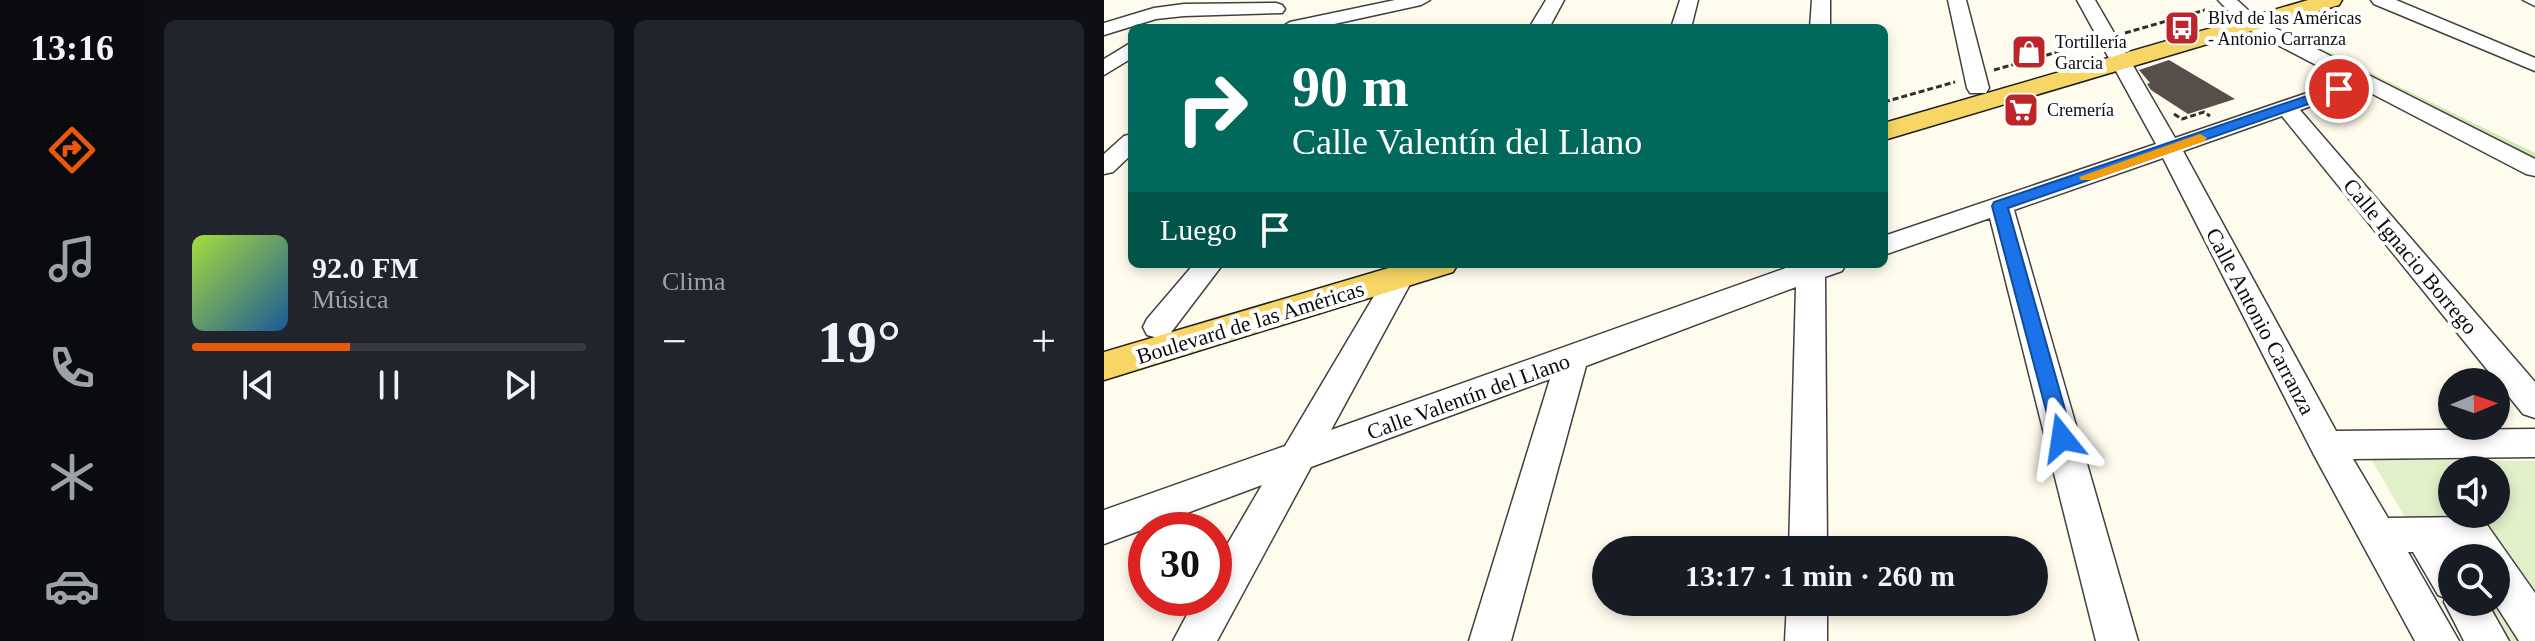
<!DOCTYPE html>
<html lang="es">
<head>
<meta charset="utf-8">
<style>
	body { margin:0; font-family:"Times New Roman",serif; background:#20242c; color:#f1f3f6; height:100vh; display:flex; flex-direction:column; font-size:30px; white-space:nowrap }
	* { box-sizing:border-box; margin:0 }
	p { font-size:26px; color:#9ea1a6 }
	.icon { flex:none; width:44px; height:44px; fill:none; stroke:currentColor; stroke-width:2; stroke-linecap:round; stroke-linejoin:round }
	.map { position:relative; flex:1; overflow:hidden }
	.details { display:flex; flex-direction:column; gap:20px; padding:20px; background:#0d0f14; width:960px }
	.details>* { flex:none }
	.top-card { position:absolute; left:24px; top:24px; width:760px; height:244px; border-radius:12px; box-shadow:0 4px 12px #0003; background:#00695c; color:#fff; overflow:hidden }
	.needle { width:52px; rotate:88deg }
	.controls { position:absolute; left:1334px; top:368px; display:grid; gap:16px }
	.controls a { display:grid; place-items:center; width:72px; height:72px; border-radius:50%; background:#171b24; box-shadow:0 4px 12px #0003; font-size:40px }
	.speed { position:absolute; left:24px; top:512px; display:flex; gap:16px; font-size:40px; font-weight:700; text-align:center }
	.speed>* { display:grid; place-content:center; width:104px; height:104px; border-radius:50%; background:#171b24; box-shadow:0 4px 12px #0003; line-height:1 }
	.speed .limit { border:12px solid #d22; background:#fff; color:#111 }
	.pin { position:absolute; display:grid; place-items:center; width:68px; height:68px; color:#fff; margin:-34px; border:4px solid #fff; border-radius:50%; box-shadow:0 2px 8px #0007 }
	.me { position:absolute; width:88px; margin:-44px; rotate:345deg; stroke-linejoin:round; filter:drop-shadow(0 0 6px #0008) }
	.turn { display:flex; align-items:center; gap:28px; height:168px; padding:0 32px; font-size:36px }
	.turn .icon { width:104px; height:104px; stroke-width:2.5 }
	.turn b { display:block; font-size:56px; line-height:68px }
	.then { display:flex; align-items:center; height:76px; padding:0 32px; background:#0003; gap:16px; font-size:30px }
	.big { font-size:60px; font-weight:700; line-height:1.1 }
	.details .card { flex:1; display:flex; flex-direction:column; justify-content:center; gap:12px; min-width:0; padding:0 28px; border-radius:12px; background:#20242c }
	.song { display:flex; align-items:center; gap:24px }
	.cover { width:96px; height:96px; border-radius:12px; background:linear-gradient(135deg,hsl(80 70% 55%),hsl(210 70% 35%)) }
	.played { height:8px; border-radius:4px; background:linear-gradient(90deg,#ea580c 40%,#363941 40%) }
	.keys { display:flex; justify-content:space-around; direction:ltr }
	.heat { display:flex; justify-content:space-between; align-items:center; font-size:44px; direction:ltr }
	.details .tiles { flex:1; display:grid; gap:20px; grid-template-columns:repeat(2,1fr) }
	.trip { position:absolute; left:488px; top:536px; width:456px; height:80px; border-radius:40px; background:#171b24; box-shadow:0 4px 12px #0003; font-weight:700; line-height:80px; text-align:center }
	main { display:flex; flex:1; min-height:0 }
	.tabs { display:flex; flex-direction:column; width:144px; justify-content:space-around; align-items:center; background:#090b0e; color:#9ea1a6 }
	.tabs .icon { width:56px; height:56px }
	.tabs .on { color:#ea580c }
	.tabs b { font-size:36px; color:#f1f3f6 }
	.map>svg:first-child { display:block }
</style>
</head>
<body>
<main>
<nav class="tabs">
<b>13:16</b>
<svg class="icon on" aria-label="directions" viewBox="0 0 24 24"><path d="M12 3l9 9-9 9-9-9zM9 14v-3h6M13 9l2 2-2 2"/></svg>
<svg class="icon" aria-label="music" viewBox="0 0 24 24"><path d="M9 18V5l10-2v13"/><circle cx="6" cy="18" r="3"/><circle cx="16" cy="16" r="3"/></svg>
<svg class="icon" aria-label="phone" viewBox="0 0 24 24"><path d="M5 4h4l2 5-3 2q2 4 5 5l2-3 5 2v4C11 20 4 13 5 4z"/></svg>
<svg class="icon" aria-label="climate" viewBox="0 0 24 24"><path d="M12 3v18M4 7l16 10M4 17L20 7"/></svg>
<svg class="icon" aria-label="car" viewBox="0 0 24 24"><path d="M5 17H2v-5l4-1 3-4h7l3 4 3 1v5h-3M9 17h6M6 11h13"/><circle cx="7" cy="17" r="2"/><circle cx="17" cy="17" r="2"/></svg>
</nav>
<section class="details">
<div class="tiles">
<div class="card">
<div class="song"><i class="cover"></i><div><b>92.0 FM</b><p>Música</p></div></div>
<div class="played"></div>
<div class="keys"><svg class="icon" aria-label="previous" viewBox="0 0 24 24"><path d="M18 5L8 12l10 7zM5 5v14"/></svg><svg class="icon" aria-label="pause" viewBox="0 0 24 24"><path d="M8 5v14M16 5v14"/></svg><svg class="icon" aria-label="next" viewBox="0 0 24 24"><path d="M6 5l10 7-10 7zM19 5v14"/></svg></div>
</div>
<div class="card"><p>Clima</p>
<div class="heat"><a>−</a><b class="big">19°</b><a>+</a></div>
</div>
</div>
</section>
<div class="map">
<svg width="1431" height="641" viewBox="0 0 1431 641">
	<rect width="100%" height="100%" fill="#fffced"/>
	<path fill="#d0e9b7" d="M1177 29 1431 153V159L1168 31Z"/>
	<path fill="#e2f0c9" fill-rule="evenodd" d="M1267 459 1431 461V641H1374L1351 602H1392V558H1348V597ZM1348 470H1392V514H1348Z"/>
	<path fill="#564e49" d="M1065 60 1131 99 1084 114 1047 90 1043 84 1046 83 1035 70Z"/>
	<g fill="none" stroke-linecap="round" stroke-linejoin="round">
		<defs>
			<path id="minor" d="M291 0H326L317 5 212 28H176L186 22Z
				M442 0H460L445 28H425Z
				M576 0H594L587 28H567Z
				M708 0H726V28H706Z
				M844 0H862L885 88 882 93H866L863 88Z
				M973 0H991L1071 138 1241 80 1141 28 1114 0H1133L1155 20 1431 159V176L1422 174 1257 88 1196 110 1431 382V418L1419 414 1178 116 1079 151 1232 431 1431 429V457L1249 459 1284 518 1368 517 1381 522 1431 593V641H1415L1390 602 1392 558H1362L1358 551H1351L1355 558H1348V602H1383L1405 641H1360L1340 602 1341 598 1334 595 1309 552H1304L1355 641H1311L1210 455 1059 158 910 210 1034 641H992L886 218 780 255V236L1052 144Z
				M1267 0H1292L1431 58V71L1270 4Z
				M1419 0H1431V6Z
				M172 3 178 5 181 9 178 13 80 16 52 19 0 35V23L50 8 80 4Z
				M28 42V58L0 75V59Z
				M28 134V154L9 172 0 174V154L20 136Z
				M90 264H119L65 335 54 338 43 335 39 327 43 319Z
				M289 264H317L227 430 693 264H742L738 271 721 277 723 550H685L692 287 482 366 407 641H365L446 379 207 467 113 641H69L92 598H110V567L158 485 0 544V510L181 446Z
				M683 602H723V641H681Z"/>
			<path id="major" d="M1204 0H1238L1235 5 780 140V123Z
				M298 264H354L349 272 0 380V352Z"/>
		</defs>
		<use href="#minor" stroke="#404040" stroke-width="3"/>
		<use href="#major" stroke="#1e1e1e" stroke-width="3"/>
		<path stroke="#2f2f2f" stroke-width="3" stroke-dasharray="6 3" stroke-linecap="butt" d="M1021 33 1108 8
			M890 70 985 43
			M780 102 851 82
			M1070 114 1078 119 1100 112 1106 116"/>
		<use href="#minor" fill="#fff" fill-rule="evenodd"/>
		<use href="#major" fill="#f7d665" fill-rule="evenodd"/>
	</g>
	<path fill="#1a73e8" stroke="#114b97" stroke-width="2" d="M1235 85 1241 89 1239 92 904 208 969 438 966 444 958 446 951 444 888 206 890 202Z"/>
	<path fill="#f59e0b" d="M1096 134 1103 138 1101 141 988 180H977L975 177Z"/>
	<defs>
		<symbol id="bus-square" viewBox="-11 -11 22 22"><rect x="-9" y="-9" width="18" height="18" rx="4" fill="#bc262b" stroke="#fff"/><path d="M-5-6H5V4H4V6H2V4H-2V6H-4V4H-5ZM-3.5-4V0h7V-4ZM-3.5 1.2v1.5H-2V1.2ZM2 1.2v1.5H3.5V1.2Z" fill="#fff"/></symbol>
		<symbol id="shop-square" viewBox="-11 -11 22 22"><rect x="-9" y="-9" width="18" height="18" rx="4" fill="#bc262b" stroke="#fff"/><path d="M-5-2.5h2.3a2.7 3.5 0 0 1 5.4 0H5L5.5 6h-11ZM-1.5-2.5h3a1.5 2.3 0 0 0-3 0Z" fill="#fff"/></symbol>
		<symbol id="supermarket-square" viewBox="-11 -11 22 22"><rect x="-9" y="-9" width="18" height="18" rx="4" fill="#bc262b" stroke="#fff"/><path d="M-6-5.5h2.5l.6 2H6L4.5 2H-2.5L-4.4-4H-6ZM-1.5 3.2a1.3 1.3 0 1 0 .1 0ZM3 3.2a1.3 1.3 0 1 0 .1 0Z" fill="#fff"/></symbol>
	</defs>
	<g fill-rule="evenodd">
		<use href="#bus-square" x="1058" y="8" width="40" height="40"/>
		<use href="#shop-square" x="905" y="32" width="40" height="40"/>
		<use href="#supermarket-square" x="897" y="90" width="40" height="40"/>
	</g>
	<g text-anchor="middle" stroke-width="8" stroke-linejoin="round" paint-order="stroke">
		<g font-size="18" fill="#0d0d0d" stroke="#fff" text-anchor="start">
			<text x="1104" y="24">Blvd de las Américas<tspan x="1104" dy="21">- Antonio Carranza</tspan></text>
			<text x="951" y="48">Tortillería<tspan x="951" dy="21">Garcia</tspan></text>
			<text x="943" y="116">Cremería</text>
		</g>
		<g font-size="22" fill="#0d0d0d" stroke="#fff">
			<text transform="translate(1307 256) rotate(50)" y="8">Calle Ignacio Borrego</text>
			<text transform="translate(1157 321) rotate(62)" y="8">Calle Antonio Carranza</text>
			<text transform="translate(146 322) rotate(-17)" y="8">Boulevard de las Américas</text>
			<text transform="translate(364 396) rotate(-20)" y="8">Calle Valentín del Llano</text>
		</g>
	</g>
</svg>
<div class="controls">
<a><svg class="needle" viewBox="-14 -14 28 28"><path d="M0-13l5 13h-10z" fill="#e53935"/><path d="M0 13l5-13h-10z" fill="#9ea1a6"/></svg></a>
<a><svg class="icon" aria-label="sound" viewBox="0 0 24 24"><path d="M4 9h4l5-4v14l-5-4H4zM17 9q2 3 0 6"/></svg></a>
<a><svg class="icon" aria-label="search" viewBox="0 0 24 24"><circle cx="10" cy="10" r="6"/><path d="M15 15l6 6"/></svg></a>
</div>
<div class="speed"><div class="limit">30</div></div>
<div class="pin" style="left:1235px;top:89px;background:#d93025"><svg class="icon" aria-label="arrive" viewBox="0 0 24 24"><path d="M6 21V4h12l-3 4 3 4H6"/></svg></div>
<svg class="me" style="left:958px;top:438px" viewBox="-20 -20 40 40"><path d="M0-17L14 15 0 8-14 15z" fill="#1a73e8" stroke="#fff" stroke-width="4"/></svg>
<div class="trip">13:17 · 1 min · 260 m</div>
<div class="top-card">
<div class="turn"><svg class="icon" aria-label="right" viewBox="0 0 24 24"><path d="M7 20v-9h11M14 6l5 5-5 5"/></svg><div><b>90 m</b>Calle Valentín del Llano</div></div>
<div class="then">Luego<svg class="icon" aria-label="arrive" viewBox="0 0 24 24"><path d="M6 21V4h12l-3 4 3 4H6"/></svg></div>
</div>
</div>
</main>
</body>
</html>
